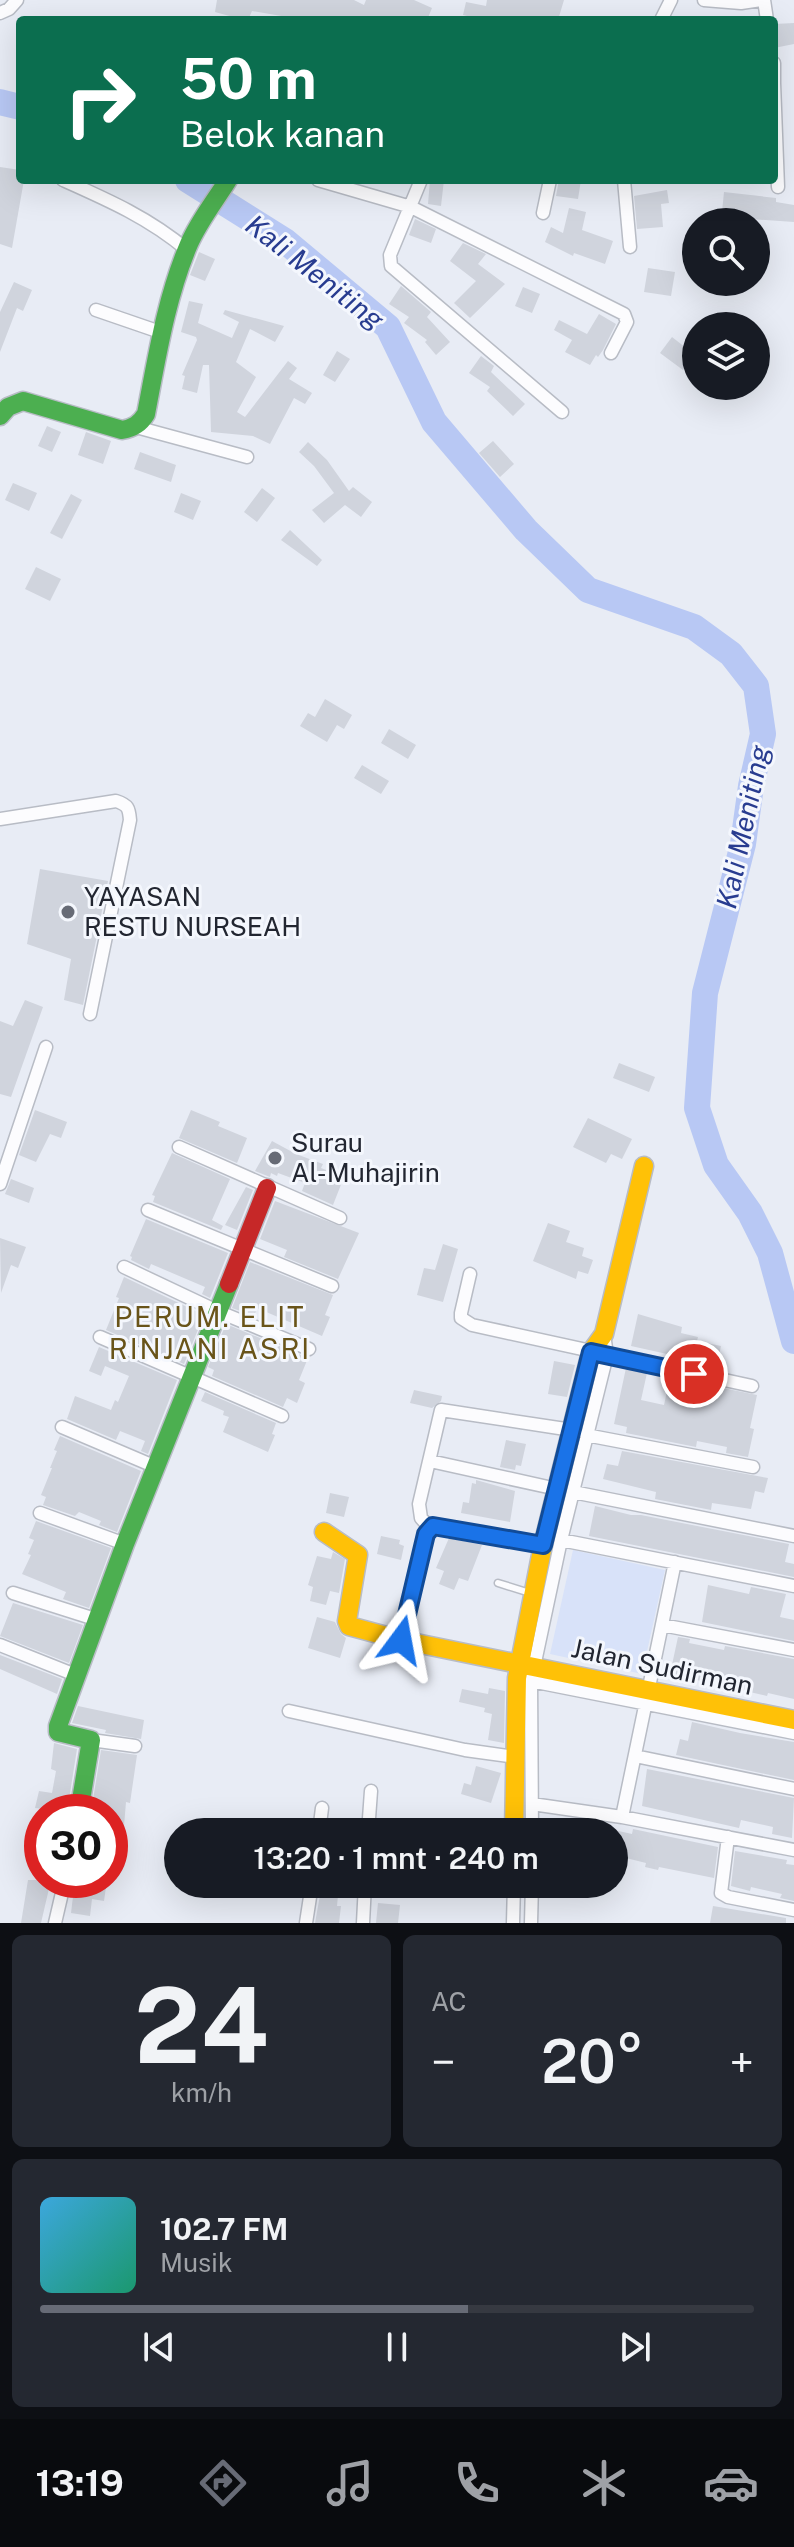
<!DOCTYPE html>
<html lang="id">
<head>
<meta charset="utf-8">
<style>
	body { margin:0; font-family:"Public Sans",sans-serif; background:#242831; color:#f1f3f6; height:100vh; display:flex; flex-direction:column; font-size:30px; white-space:nowrap }
	* { box-sizing:border-box; margin:0 }
	p { font-size:26px; color:#9ea1a6 }
	.icon { flex:none; width:44px; height:44px; fill:none; stroke:currentColor; stroke-width:2; stroke-linecap:round; stroke-linejoin:round }
	.map { position:relative; height:1923px; overflow:hidden }
	.sheet { display:flex; flex-direction:column; gap:12px; padding:12px; background:#0d0f14; flex:1 }
	.sheet>* { flex:none }
	.guide { position:absolute; left:16px; top:16px; width:762px; height:168px; border-radius:8px; box-shadow:0 8px 32px #0002; background:#0b6e4f; color:#fff; overflow:hidden }
	.controls { position:absolute; left:682px; top:208px; display:grid; gap:16px }
	.controls a { display:grid; place-items:center; width:88px; height:88px; border-radius:50%; background:#171b24; box-shadow:0 8px 32px #0002; font-size:40px }
	.speed { position:absolute; left:24px; top:1794px; display:flex; gap:16px; font-size:40px; font-weight:700; text-align:center }
	.speed>* { display:grid; place-content:center; width:104px; height:104px; border-radius:50%; background:#171b24; box-shadow:0 8px 32px #0002; line-height:1 }
	.speed .limit { border:12px solid #d22; background:#fff; color:#111 }
	.pin { position:absolute; display:grid; place-items:center; width:68px; height:68px; color:#fff; margin:-34px; border:4px solid #fff; border-radius:50%; box-shadow:0 2px 8px #0007 }
	.me { position:absolute; width:88px; margin:-44px; rotate:13deg; stroke-linejoin:round; filter:drop-shadow(0 0 6px #0008) }
	.turn { display:flex; align-items:center; gap:28px; height:168px; padding:0 32px; font-size:36px }
	.turn .icon { width:104px; height:104px; stroke-width:2.5 }
	.turn b { display:block; font-size:56px; line-height:68px }
	.big { font-size:60px; font-weight:600; line-height:1.1 }
	.sheet .tile { flex:1; display:flex; flex-direction:column; justify-content:center; gap:12px; min-width:0; padding:0 28px; border-radius:12px; background:#242831 }
	.sheet .dial { align-items:center; gap:0 }
	.dial b { font-size:104px; line-height:1 }
	.song { display:flex; align-items:center; gap:24px }
	.cover { width:96px; height:96px; border-radius:12px; background:linear-gradient(135deg,hsl(200 70% 55%),hsl(160 70% 35%)) }
	.played { height:8px; border-radius:4px; background:linear-gradient(90deg,#676b76 60%,#363941 60%) }
	.keys { display:flex; justify-content:space-around; direction:ltr }
	.heat { display:flex; justify-content:space-between; align-items:center; font-size:44px; direction:ltr }
	.sheet .tiles { flex:1; display:grid; gap:12px; grid-template-columns:1fr 1fr }
	.tile:last-child { grid-column:span 2 }
	.trip { position:absolute; left:164px; top:1818px; width:464px; height:80px; border-radius:40px; background:#171b24; box-shadow:0 8px 32px #0002; font-weight:600; line-height:80px; text-align:center }
	.menu { display:flex; height:128px; justify-content:space-around; align-items:center; background:#090b0e; color:#9ea1a6 }
	.menu .icon { width:56px; height:56px }
	.menu .on { color:#676b76 }
	.menu b { font-size:36px; color:#f1f3f6 }
	.map>svg:first-child { display:block }
</style>
</head>
<body>
<div class="map">
<svg width="794" height="1923" viewBox="0 0 794 1923">
	<rect width="100%" height="100%" fill="#e8ecf5"/>
	<path fill="#d8e2f9" d="M573 1550 665 1570 642 1674 550 1654Z"/>
	<g fill="none" stroke-linecap="round" stroke-linejoin="round">
		<path stroke="#b8c8f4" stroke-width="26" d="M0 102 20 107
			M188 180 285 241 388 327 434 422 526 530 588 590 694 627 731 654 756 686 763 734 751 786 743 844 705 993 697 1108 716 1165 750 1213 770 1253 794 1341"/>
	</g>
	<path fill="#d0d4dd" d="M217 0H354L364 5 366 0H414L432 8 427 20H369L351 16 349 20H286L287 17 252 11 248 20H244L215 12Z
		M487 0H564L558 20H483L463 15 466 2 486 6Z
		M794 23V44L774 48 775 24Z
		M0 167 20 170V180H24L12 248 0 244Z
		M430 180H444L441 206 428 204Z
		M559 180H581L578 199 556 196Z
		M667 190 669 203 661 204 663 227 637 229 634 196Z
		M724 192 776 198V202L794 205V222L749 219V215L722 212Z
		M569 208 586 212 582 230 613 241 605 264 574 253 573 256 545 242 551 227 563 233Z
		M415 219 436 229 431 243 409 235Z
		M463 243 486 254 478 264 505 284 470 318 454 303 476 281 450 261Z
		M199 252 215 259 205 281 190 275Z
		M648 268 675 272 671 296 644 292Z
		M14 282 32 290 23 311 17 308 0 352V312Z
		M401 286 431 312 427 317 450 342 436 355 425 342 427 340 404 323 409 317 389 304Z
		M523 287 540 294 532 313 515 306Z
		M189 301 203 304 198 323 232 338 239 322 223 314 225 310 284 326 275 342 250 329 236 362 256 377 237 412 245 417 288 361 297 368 289 379 312 393 305 404 294 398 270 444 253 436 211 432 209 365H203L197 393 182 389 185 376 182 375 197 340 196 337 181 332Z
		M599 314 616 324 603 350 598 357 596 355 590 365 565 352 572 340 554 330 559 320 587 334Z
		M672 337 695 355 683 370 660 353Z
		M337 351 350 359 335 382 323 375Z
		M481 356 494 366 491 372 525 404 513 416 487 391 490 387 469 373Z
		M47 426 61 432 52 452 38 446Z
		M86 432 111 441 103 464 78 455Z
		M493 441 514 464 500 477 479 453Z
		M308 442 327 460 349 491 353 487 372 502 361 517 345 505 324 523 312 510 334 493 314 466 299 452Z
		M140 452 176 465 171 482 134 469Z
		M13 483 37 493 29 511 5 500Z
		M262 488 275 498 257 522 244 512Z
		M181 493 201 501 193 520 174 512Z
		M71 494 82 500 62 539 50 533Z
		M290 530 322 560 317 566 281 540Z
		M36 567 61 579 50 601 25 589Z
		M325 699 352 715 344 729 337 725 327 742 300 726 308 713 315 717Z
		M389 729 416 745 408 759 381 743Z
		M362 765 389 781 381 794 354 778Z
		M40 869 108 881 83 1005 64 1000 71 959 27 944Z
		M25 1000 43 1007 11 1097 0 1094V1021L13 1026Z
		M619 1063 655 1077 649 1092 613 1078Z
		M35 1110 67 1122 61 1138 50 1134 36 1162 19 1155Z
		M191 1110 220 1122 218 1126 247 1138 237 1163 179 1138Z
		M588 1118 632 1139 622 1159 611 1154 606 1163 573 1147Z
		M272 1141 296 1154 323 1164 321 1168 344 1177 333 1205 302 1191 305 1183 278 1173 277 1176 271 1173 270 1177 255 1171Z
		M172 1153 230 1179 212 1220 223 1226 221 1230 153 1202 155 1196 152 1195Z
		M11 1179 34 1188 29 1203 5 1194Z
		M246 1187 253 1190 237 1230 225 1225Z
		M275 1201 359 1233 338 1279 284 1257 287 1250 260 1239Z
		M146 1219 228 1253 210 1298 202 1294 205 1287 151 1264 149 1269 131 1260 132 1257 130 1256Z
		M548 1223 570 1231 566 1242 584 1248 582 1256 593 1260 588 1274 578 1271 576 1279 533 1261Z
		M0 1238 26 1247 18 1268 11 1265 1 1293Z
		M443 1244 458 1249 443 1302 417 1295 424 1268 435 1270Z
		M250 1262 333 1295 325 1315 330 1317 322 1336 257 1308 254 1316 232 1308Z
		M124 1277 204 1315 184 1364 106 1330 119 1298 116 1297Z
		M638 1314 682 1327 681 1333 698 1337 697 1341 721 1346 716 1369 702 1366 703 1362 631 1346Z
		M226 1324 308 1358 299 1380 305 1383 297 1403 287 1398 283 1407 212 1376 214 1370 208 1367Z
		M99 1347 177 1380 148 1454 141 1451 145 1441 120 1431 116 1440 67 1419 75 1396 111 1410 115 1400 118 1402 129 1376 105 1366 101 1376 89 1371Z
		M554 1361 575 1365 567 1397 548 1394Z
		M626 1368 647 1373 641 1400 664 1405 670 1377 757 1395 750 1428 754 1429 748 1457 726 1453 727 1447 697 1441 696 1447 626 1433 627 1427 614 1424Z
		M414 1390 442 1396 441 1401 432 1408 410 1403Z
		M205 1392 276 1423 272 1434 275 1435 268 1452 223 1432 229 1417 223 1415 224 1411 201 1401Z
		M60 1436 141 1471 117 1532 99 1525 101 1521 79 1512 75 1516 43 1505 46 1497 41 1495 52 1468H50L57 1451 54 1450Z
		M506 1440 526 1444 521 1466 516 1465 515 1470 500 1467Z
		M622 1451 768 1478 764 1493 755 1491 751 1509 712 1503 711 1510 655 1499 656 1492 603 1479 607 1464 618 1466Z
		M476 1480 515 1491 510 1522 461 1513 463 1502 469 1503 472 1483 476 1484Z
		M330 1493 349 1497 344 1517 326 1513Z
		M595 1506 631 1515H641L789 1544 785 1562 794 1564V1577L589 1536Z
		M36 1521 111 1548 89 1608 63 1599 66 1592 22 1574 31 1555 28 1554 34 1540 29 1538Z
		M381 1536 400 1540 399 1544 404 1546 401 1560 377 1554Z
		M449 1538 482 1545 468 1581 459 1578 454 1590 439 1584 444 1571 436 1568Z
		M333 1552 345 1559 339 1593 330 1591 326 1605 310 1601 313 1587 308 1585 317 1556 331 1559Z
		M708 1585 749 1594 751 1587 786 1594 780 1617 794 1620V1641L702 1622Z
		M13 1603 83 1625 69 1663 0 1636Z
		M317 1617 335 1622 341 1634 346 1638 340 1658 308 1648Z
		M678 1637 690 1639 689 1643 724 1650 725 1646 794 1659V1699L768 1693 767 1696 670 1674Z
		M0 1655 62 1679 57 1694 0 1669Z
		M489 1688 505 1691 504 1743 488 1740 492 1714 484 1712 485 1708 459 1702 462 1689 488 1694Z
		M78 1706 144 1720 141 1739 105 1733 106 1730 72 1723Z
		M692 1722 740 1733 794 1742V1780L676 1755 680 1739 688 1741Z
		M54 1743 77 1749 67 1812 35 1808 39 1791 52 1793 56 1771 51 1769Z
		M101 1750 137 1755 130 1803 126 1802 122 1850 110 1848V1812H91Z
		M476 1766 501 1773 491 1803 461 1794 464 1783 471 1785Z
		M647 1769 794 1798 792 1838 772 1834 773 1827 741 1820 739 1828 642 1806Z
		M633 1829 718 1847 714 1878 659 1867 658 1870 645 1867 646 1863 614 1855V1830L632 1834Z
		M735 1851 787 1860 786 1864 794 1865V1901L780 1898 782 1894 751 1887 750 1891 731 1886Z
		M28 1880H51L41 1923H21Z
		M75 1880H107L104 1901 92 1899 90 1916 71 1913Z
		M322 1884 339 1885 337 1906H341L339 1923H315Z
		M378 1903 400 1905 398 1923H376Z
		M713 1906 786 1918V1923H710Z"/>
	<g fill="none" stroke-linecap="round" stroke-linejoin="round">
		<defs>
			<path id="lane" d="M498 1583 530 1593"/>
			<path id="street" d="M704 0 741 3 761 0
				M764 0 767 20
				M0 13 9 9 17 0
				M661 20 671 0
				M774 63V83
				M774 83 778 187
				M63 180C108 200 149 218 187 250
				M318 180 411 207 624 314 627 322 611 353
				M421 180 390 255 391 266 562 412
				M624 180 630 247
				M543 213 550 180
				M96 310 163 333
				M136 427 247 457
				M0 819 116 801C128 805 129 808 130 820L90 1014
				M179 1147 340 1218
				M0 1184 46 1047
				M148 1210 332 1286
				M124 1267 217 1311 309 1349
				M470 1274 461 1313V1318L472 1325 752 1386
				M100 1337 282 1416
				M62 1427 156 1467
				M586 1435 753 1467
				M430 1461 557 1489
				M573 1492 794 1536
				M40 1513 125 1544
				M430 1528 421 1518 419 1504 441 1410 572 1430
				M561 1540 794 1586
				M13 1593 98 1620
				M662 1625 794 1650
				M401 1640 426 1534 433 1526 543 1545
				M0 1645 78 1676
				M526 1680 794 1733
				M289 1711 465 1750 515 1757
				M91 1740 135 1746
				M635 1756 794 1789
				M532 1804 622 1817 794 1850
				M622 1817 675 1562
				M319 1832 322 1808
				M368 1832 371 1791
				M532 1832 531 1681 561 1540 607 1355 604 1334
				M728 1837 721 1893 728 1897 794 1910
				M55 1923 65 1880
				M306 1923 312 1884
				M363 1923 365 1884
				M513 1923 514 1884
				M531 1923 532 1884"/>
			<path id="fast" d="M0 416 8 407 23 401 122 430C133 428 140 424 146 414 157 357 166 298 189 244 199 221 215 201 228 180
				M79 1812 91 1740 58 1732V1726L125 1544 229 1284"/>
			<path id="slow" d="M324 1532 358 1555 347 1621 349 1626 401 1640 794 1720
				M514 1832 517 1678 543 1545 591 1352 604 1334 644 1166"/>
			<path id="jam" d="M229 1284 267 1188"/>
		</defs>
		<use href="#lane" stroke="#b8bcc5" stroke-width="9"/>
		<use href="#street" stroke="#b8bcc5" stroke-width="15"/>
		<use href="#fast" stroke="#b8bcc5" stroke-width="21"/>
		<use href="#slow" stroke="#b8bcc5" stroke-width="21"/>
		<use href="#jam" stroke="#b8bcc5" stroke-width="21"/>
		<use href="#lane" stroke="#fcfcfe" stroke-width="6"/>
		<use href="#street" stroke="#fcfcfe" stroke-width="12"/>
		<use href="#fast" stroke="#4caf50" stroke-width="18"/>
		<use href="#slow" stroke="#ffc107" stroke-width="18"/>
		<use href="#jam" stroke="#c62828" stroke-width="18"/>
	</g>
	<g fill="none" stroke-linecap="round" stroke-linejoin="round">
		<defs>
			<path id="route" d="M401 1640 426 1534 433 1526 543 1545 591 1352 694 1374"/>
		</defs>
		<use href="#route" stroke="#114b97" stroke-width="20"/>
		<use href="#route" stroke="#1a73e8" stroke-width="14"/>
	</g>
	<g fill="#676b76" stroke="#f4f7fd" stroke-width="3">
		<circle cx="68" cy="912" r="8"/>
		<circle cx="275" cy="1158" r="8"/>
	</g>
	<g text-anchor="middle" stroke-width="6" stroke-linejoin="round" paint-order="stroke">
		<g font-size="26" fill="#222631" stroke="#f4f7fd" text-anchor="start">
			<text x="84" y="906">YAYASAN<tspan x="84" dy="30">RESTU NURSEAH</tspan></text>
			<text x="291" y="1152">Surau<tspan x="291" dy="30">Al-Muhajirin</tspan></text>
		</g>
		<g font-size="26" fill="#222631" stroke="#f4f7fd">
			<text transform="translate(662 1667) rotate(12)" y="9">Jalan Sudirman</text>
		</g>
		<g font-size="28" font-style="italic" fill="#283c90" stroke="#f4f7fd">
			<text transform="translate(315 272) rotate(38)" y="10">Kali Meniting</text>
			<text transform="translate(743 827) rotate(-78)" y="10">Kali Meniting</text>
		</g>
		<g font-size="28" letter-spacing="2" fill="#695419" stroke="#f4f7fd">
			<text x="210" y="1327">PERUM. ELIT<tspan x="210" dy="32">RINJANI ASRI</tspan></text>
		</g>
	</g>
</svg>
<div class="controls">
<a><svg class="icon" aria-label="search" viewBox="0 0 24 24"><circle cx="10" cy="10" r="6"/><path d="M15 15l6 6"/></svg></a>
<a><svg class="icon" aria-label="layers" viewBox="0 0 24 24"><path d="M12 4l9 5-9 5-9-5zM3 14l9 5 9-5"/></svg></a>
</div>
<div class="speed"><div class="limit">30</div></div>
<div class="pin" style="left:694px;top:1374px;background:#d93025"><svg class="icon" aria-label="arrive" viewBox="0 0 24 24"><path d="M6 21V4h12l-3 4 3 4H6"/></svg></div>
<svg class="me" style="left:401px;top:1640px" viewBox="-20 -20 40 40"><path d="M0-17L14 15 0 8-14 15z" fill="#1a73e8" stroke="#fff" stroke-width="4"/></svg>
<div class="trip">13:20 · 1 mnt · 240 m</div>
<div class="guide">
<div class="turn"><svg class="icon" aria-label="right" viewBox="0 0 24 24"><path d="M7 20v-9h11M14 6l5 5-5 5"/></svg><div><b>50 m</b>Belok kanan</div></div>
</div>
</div>
<section class="sheet">
<div class="tiles">
<div class="tile dial"><b>24</b><p>km/h</p></div>
<div class="tile"><p>AC</p>
<div class="heat"><a>−</a><b class="big">20°</b><a>+</a></div>
</div>
<div class="tile">
<div class="song"><i class="cover"></i><div><b>102.7 FM</b><p>Musik</p></div></div>
<div class="played"></div>
<div class="keys"><svg class="icon" aria-label="previous" viewBox="0 0 24 24"><path d="M18 5L8 12l10 7zM5 5v14"/></svg><svg class="icon" aria-label="pause" viewBox="0 0 24 24"><path d="M8 5v14M16 5v14"/></svg><svg class="icon" aria-label="next" viewBox="0 0 24 24"><path d="M6 5l10 7-10 7zM19 5v14"/></svg></div>
</div>
</div>
</section>
<nav class="menu">
<b>13:19</b>
<svg class="icon on" aria-label="directions" viewBox="0 0 24 24"><path d="M12 3l9 9-9 9-9-9zM9 14v-3h6M13 9l2 2-2 2"/></svg>
<svg class="icon" aria-label="music" viewBox="0 0 24 24"><path d="M9 18V5l10-2v13"/><circle cx="6" cy="18" r="3"/><circle cx="16" cy="16" r="3"/></svg>
<svg class="icon" aria-label="phone" viewBox="0 0 24 24"><path d="M5 4h4l2 5-3 2q2 4 5 5l2-3 5 2v4C11 20 4 13 5 4z"/></svg>
<svg class="icon" aria-label="climate" viewBox="0 0 24 24"><path d="M12 3v18M4 7l16 10M4 17L20 7"/></svg>
<svg class="icon" aria-label="car" viewBox="0 0 24 24"><path d="M5 17H2v-5l4-1 3-4h7l3 4 3 1v5h-3M9 17h6M6 11h13"/><circle cx="7" cy="17" r="2"/><circle cx="17" cy="17" r="2"/></svg>
</nav>
</body>
</html>
